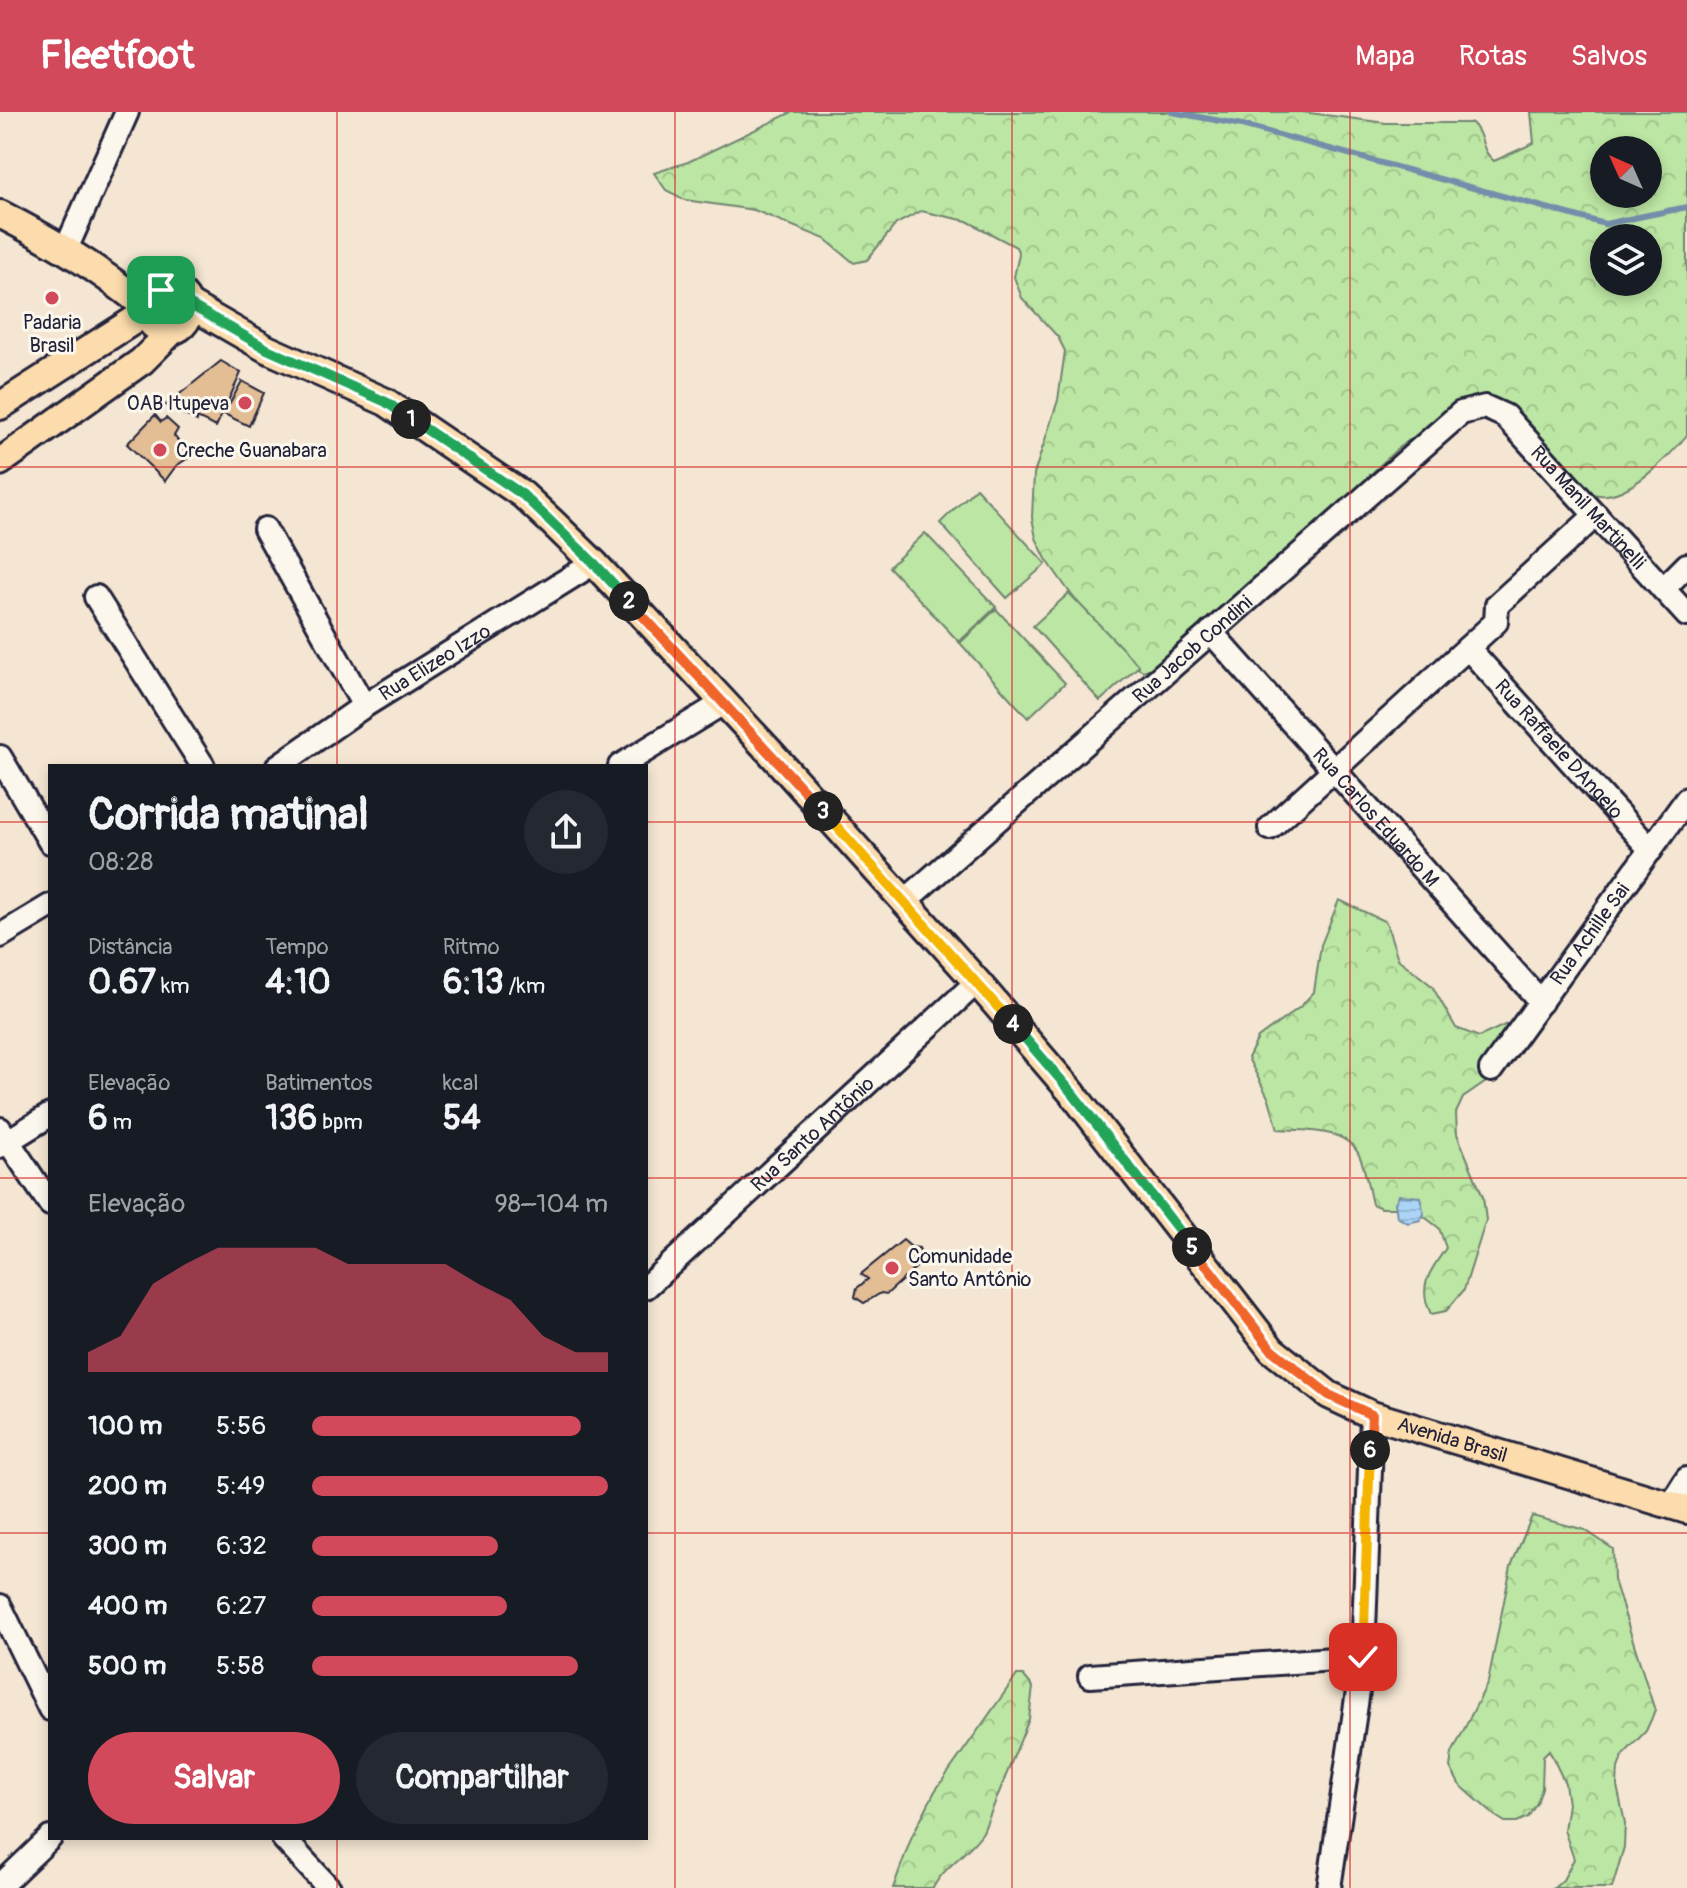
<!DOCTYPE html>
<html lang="pt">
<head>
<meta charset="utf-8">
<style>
	body { margin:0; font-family:Pangolin,sans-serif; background:#242831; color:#f1f3f6; height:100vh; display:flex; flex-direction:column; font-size:30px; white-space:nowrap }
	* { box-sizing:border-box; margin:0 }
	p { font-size:26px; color:#9ea1a6 }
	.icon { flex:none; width:44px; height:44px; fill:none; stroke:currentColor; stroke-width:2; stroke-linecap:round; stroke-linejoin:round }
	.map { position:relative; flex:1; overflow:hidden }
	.details { position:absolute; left:48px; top:652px; width:600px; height:1076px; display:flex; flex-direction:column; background:#171b24; border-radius:0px; box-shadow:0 4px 12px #0003 }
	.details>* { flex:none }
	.needle { width:52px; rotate:315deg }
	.tools { position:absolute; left:1590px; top:24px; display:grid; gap:16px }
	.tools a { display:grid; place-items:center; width:72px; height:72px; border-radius:50%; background:#171b24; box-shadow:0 4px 12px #0003; font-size:40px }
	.pin { position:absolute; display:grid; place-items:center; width:68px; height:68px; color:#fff; margin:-34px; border-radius:16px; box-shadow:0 4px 12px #0006 }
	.km { position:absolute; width:40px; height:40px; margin:-20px; border-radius:50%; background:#222; color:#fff; font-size:22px; line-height:40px; text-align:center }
	.round { display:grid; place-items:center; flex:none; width:84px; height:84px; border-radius:42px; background:#242831 }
	.summary { display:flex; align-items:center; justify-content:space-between; height:136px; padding:0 40px }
	h1 { font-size:44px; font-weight:700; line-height:60px }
	.stats { display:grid; grid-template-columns:repeat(3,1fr); gap:12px; height:136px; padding:8px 40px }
	.stats div { display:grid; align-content:center }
	.stats b { font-size:34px; font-weight:700 }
	.stats small { font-size:22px; font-weight:400 }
	.stats p { font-size:22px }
	.chart { height:224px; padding:16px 40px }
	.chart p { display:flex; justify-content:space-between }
	.chart svg { width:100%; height:144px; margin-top:8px; fill:#d1495b; opacity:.7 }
	.cta { display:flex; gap:16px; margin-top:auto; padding:16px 40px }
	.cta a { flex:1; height:92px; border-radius:48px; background:#d1495b; color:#fff; font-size:32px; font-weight:700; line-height:92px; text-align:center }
	.cta a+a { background:#242831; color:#f1f3f6 }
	ul { padding:0 40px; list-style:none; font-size:26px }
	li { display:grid; grid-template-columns:128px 96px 1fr; align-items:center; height:60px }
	li i { height:20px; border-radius:10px; background:#d1495b }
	header { display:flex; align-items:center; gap:48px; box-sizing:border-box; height:112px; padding:0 40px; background:#d1495b; color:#fff }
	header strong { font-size:38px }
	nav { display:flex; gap:44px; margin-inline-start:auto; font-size:28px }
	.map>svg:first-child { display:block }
	.forest { fill:url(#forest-crowns); stroke:#6f846f; stroke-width:2; fill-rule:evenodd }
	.park { fill:#bce6a3; stroke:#6f846f; stroke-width:2 }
	.water { fill:url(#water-rules); stroke:#748dab; stroke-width:2 }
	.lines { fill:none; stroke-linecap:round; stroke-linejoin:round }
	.stream { stroke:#748dab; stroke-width:6 }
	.building { fill:#e3bd94; stroke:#22223b; stroke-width:2 }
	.minor-casing { stroke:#22223b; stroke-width:28 }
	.major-casing { stroke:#22223b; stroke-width:32 }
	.minor { stroke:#fbf7ec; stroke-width:22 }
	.major { stroke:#fcdcac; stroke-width:26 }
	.split-1-casing { stroke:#fff; stroke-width:16 }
	.split-2-casing { stroke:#fff; stroke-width:16 }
	.split-3-casing { stroke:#fff; stroke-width:16 }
	.split-4-casing { stroke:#fff; stroke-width:16 }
	.split-5-casing { stroke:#fff; stroke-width:16 }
	.split-6-casing { stroke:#fff; stroke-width:16 }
	.split-7-casing { stroke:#fff; stroke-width:16 }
	.split-1 { stroke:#22a559; stroke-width:10 }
	.split-2 { stroke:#22a559; stroke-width:10 }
	.split-3 { stroke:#f0652b; stroke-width:10 }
	.split-4 { stroke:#f5b400; stroke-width:10 }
	.split-5 { stroke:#22a559; stroke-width:10 }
	.split-6 { stroke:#f0652b; stroke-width:10 }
	.split-7 { stroke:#f5b400; stroke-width:10 }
	.grid { fill:none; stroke:#d62828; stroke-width:2; stroke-opacity:0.55 }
	.poi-dot { fill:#d1495b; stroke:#fbf7ec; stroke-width:3 }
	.labels { text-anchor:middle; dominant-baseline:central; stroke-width:6; stroke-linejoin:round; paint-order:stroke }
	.poi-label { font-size:20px; fill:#22223b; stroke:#fbf7ec; text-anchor:start }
	.street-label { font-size:20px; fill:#22223b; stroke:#fbf7ec }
</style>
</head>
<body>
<header>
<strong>Fleetfoot</strong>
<nav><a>Mapa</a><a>Rotas</a><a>Salvos</a></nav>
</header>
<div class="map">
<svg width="1687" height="1776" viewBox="0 0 1687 1776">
	<defs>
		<pattern id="forest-crowns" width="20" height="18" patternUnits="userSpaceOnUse" patternTransform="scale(2)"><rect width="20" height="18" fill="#bce6a3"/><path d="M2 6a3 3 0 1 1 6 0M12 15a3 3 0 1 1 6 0" fill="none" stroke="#a1c58d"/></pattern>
		<pattern id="water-rules" width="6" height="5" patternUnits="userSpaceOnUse" patternTransform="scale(2)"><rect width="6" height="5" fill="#abd4f6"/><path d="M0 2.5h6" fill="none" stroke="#93b6d4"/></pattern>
	</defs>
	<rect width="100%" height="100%" fill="#f4e6d2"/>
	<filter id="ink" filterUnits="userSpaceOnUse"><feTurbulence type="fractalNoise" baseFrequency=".0125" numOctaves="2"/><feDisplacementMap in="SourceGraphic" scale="16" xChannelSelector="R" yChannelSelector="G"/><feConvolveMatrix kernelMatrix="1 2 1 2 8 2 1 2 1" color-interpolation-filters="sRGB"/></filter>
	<g filter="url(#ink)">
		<!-- forest -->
		<g class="forest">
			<path d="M792,0h510l84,11h86c13,12 7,26 22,38l40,-18 -3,-31h156v323c-16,20 -53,57 -80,60 -5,1 -13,-1 -19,-2l-88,-87 -37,-3 -65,45 -86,83 -126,106 -27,28 -16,6 -20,-11 -28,-32 -49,-69 -10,-21 -4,-20 2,-44 24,-74 7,-49 -7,-14 -36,-39 -8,-21 5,-23 -3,-7 -49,-26 -46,-10 -25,13 -29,36 -13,3 -29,-24 -71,-29 -69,-10 -19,-10 -12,-17 34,-11zM1604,38h44v44h-44zM1604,126h44v44h-44z"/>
			<path d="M1339,788l47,22 12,37 34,27 24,42 23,9 28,-13 8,7 -29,51 -23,16 -7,15 1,21 26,63 3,23 -22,70 -18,21 -15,3c-14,-28 -1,-43 15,-66l-7,-20 -26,-20h-32l-9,-4c-4,-15 -6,-35 -13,-49 -13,-28 -56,-24 -81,-26l-9,-30 -21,-41 10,-20 42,-31 14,-15 7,-47z"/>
			<polygon points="1532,1404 1585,1418 1613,1437 1614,1468 1655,1599 1646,1619 1623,1643 1618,1656 1617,1674 1625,1711 1624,1735 1612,1776 1554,1776 1563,1768 1574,1747 1564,1718 1568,1692 1565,1671 1549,1638 1543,1644 1542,1676 1537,1691 1528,1705 1517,1710 1505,1710 1494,1703 1459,1672 1450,1655 1452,1641 1488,1570 1511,1454"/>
			<path d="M1017,1563h6l10,12 -4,32 -46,113c-14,21 -39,34 -50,56h-40l19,-52 23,-45z"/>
		</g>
		<!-- park -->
		<g class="park">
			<polygon points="976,376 1046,452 1007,486 940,411"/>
			<polygon points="925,421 996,495 959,530 889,455"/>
			<polygon points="1069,481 1139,554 1100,589 1033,514"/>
			<polygon points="996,497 1065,571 1028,606 960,531"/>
		</g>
		<!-- water -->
		<polygon class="water" points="1399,1083 1420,1085 1424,1102 1420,1108 1408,1111 1397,1105 1395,1091"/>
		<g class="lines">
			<!-- stream -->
			<polyline class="stream" points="1172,0 1242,13 1605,112 1687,95"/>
		</g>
		<!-- building -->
		<g class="building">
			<polygon points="221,249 241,261 216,315 197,306 197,309 166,293"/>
			<polygon points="242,269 264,281 249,314 224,302"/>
			<polygon points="155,303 161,310 166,306 178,317 174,324 191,344 176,354 165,369 127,332"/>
			<polygon points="903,1128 911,1135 919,1136 923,1149 887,1182 881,1181 864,1191 855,1185 857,1176 868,1167 861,1162"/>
		</g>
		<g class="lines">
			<defs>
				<g id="minor">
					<polyline points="66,137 127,0"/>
					<polyline points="265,417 364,594"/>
					<polyline points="1663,477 1687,453"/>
					<polyline points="96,485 203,654"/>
					<path id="s1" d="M1211,520l330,370"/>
					<path id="s2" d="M1468,536l183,202"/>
					<polyline points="0,645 50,730"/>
					<path id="s3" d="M278,654l86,-60 230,-143"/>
					<polyline points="620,654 723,591"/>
					<polyline points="1270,716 1496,510 1497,493 1596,403"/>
					<path id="s4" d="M905,789l556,-488 24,-6 20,9 182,199"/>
					<polyline points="0,824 50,794"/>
					<path id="s5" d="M1491,958l196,-271"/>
					<polyline points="0,1017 50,1092"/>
					<polyline points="0,1034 50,1003"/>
					<path id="s6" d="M646,1175l331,-305"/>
					<polyline points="1670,1394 1687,1367"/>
					<polyline points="0,1494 50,1597"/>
					<polyline points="1090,1564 1363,1545"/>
					<polyline points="283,1726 329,1776"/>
					<polyline points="0,1774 50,1726"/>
					<polyline points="1329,1776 1363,1545 1372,1303"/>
				</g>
				<g id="major">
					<path d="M0,102c54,28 100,55 147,94"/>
					<circle cx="168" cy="198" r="21"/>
					<path id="s7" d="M187,191l80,46 119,53 137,93 31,29 40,39 177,190 206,229 96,112 199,256 57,45 43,20 315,95"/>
					<polyline points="0,294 147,200"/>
					<polyline points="0,350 142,249 173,218"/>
				</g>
			</defs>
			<!-- minor casing -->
			<use href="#minor" class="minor-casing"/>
			<!-- major casing -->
			<use href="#major" class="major-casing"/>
			<!-- minor -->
			<use href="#minor" class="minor"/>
			<!-- major -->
			<use href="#major" class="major"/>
		</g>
	</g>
	<g class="lines" filter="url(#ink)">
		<defs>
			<polyline id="split-1" points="161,178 175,178 187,191 267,237 386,290 411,307"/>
			<polyline id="split-2" points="411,307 523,383 594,451 629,489"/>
			<polyline id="split-3" points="629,489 823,699"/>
			<polyline id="split-4" points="823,699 1013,912"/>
			<polyline id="split-5" points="1013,912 1073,982 1192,1135"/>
			<polyline id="split-6" points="1192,1135 1272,1238 1329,1283 1372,1303 1370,1338"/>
			<polyline id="split-7" points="1363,1545 1370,1338"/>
		</defs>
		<!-- split-1 casing -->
		<use href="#split-1" class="split-1-casing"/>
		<!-- split-2 casing -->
		<use href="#split-2" class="split-2-casing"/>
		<!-- split-3 casing -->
		<use href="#split-3" class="split-3-casing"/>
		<!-- split-4 casing -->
		<use href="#split-4" class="split-4-casing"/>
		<!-- split-5 casing -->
		<use href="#split-5" class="split-5-casing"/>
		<!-- split-6 casing -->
		<use href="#split-6" class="split-6-casing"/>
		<!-- split-7 casing -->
		<use href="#split-7" class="split-7-casing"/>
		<!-- split-1 -->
		<use href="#split-1" class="split-1"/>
		<!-- split-2 -->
		<use href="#split-2" class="split-2"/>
		<!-- split-3 -->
		<use href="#split-3" class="split-3"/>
		<!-- split-4 -->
		<use href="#split-4" class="split-4"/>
		<!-- split-5 -->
		<use href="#split-5" class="split-5"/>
		<!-- split-6 -->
		<use href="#split-6" class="split-6"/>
		<!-- split-7 -->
		<use href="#split-7" class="split-7"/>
	</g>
	<!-- grid -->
	<path class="grid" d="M337,0v654M675,0v1776M1012,0v1776M1350,0v1776M0,355h1687M0,710h50M646,710h1041M0,1066h50M646,1066h1041M0,1421h50M646,1421h1041M337,1726v50"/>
	<!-- markers -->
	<g class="poi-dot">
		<circle cx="52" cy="186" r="8"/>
		<circle cx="245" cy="291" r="8"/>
		<circle cx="160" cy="338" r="8"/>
		<circle cx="892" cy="1156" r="8"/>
	</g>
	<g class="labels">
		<!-- poi labels -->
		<g class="poi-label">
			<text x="52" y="210" text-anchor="middle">Padaria<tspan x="52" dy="23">Brasil</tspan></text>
			<text x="229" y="291" text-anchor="end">OAB Itupeva</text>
			<text x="176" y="338">Creche Guanabara</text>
			<text x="908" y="1144">Comunidade<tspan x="908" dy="23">Santo Antônio</tspan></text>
		</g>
		<!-- street labels -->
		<g class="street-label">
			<text stroke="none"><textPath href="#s4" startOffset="910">Rua Manil Martinelli</textPath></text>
			<text stroke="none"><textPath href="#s4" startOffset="382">Rua Jacob Condini</textPath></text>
			<text stroke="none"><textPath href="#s3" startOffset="188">Rua Elizeo Izzo</textPath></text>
			<text stroke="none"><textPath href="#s2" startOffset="136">Rua Raffaele DAngelo</textPath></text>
			<text stroke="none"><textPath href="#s1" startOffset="248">Rua Carlos Eduardo M</textPath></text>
			<text stroke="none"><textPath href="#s5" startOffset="168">Rua Achille Sai</textPath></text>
			<text stroke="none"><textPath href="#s6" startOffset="226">Rua Santo Antônio</textPath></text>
			<text stroke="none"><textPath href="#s7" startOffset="1730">Avenida Brasil</textPath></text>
		</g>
	</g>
</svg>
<div class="tools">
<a><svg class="needle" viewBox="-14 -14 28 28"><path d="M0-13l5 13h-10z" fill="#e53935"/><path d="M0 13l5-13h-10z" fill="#9ea1a6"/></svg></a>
<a><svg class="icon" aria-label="layers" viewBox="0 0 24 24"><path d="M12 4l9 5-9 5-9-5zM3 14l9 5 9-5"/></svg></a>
</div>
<div class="pin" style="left:161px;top:178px;background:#1e9e55"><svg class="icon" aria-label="arrive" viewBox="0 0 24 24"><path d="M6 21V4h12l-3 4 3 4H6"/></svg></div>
<div class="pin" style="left:1363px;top:1545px;background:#d93025"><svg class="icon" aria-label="check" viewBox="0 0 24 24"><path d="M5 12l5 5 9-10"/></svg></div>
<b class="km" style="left:411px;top:307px">1</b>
<b class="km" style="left:629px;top:489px">2</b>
<b class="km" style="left:823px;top:699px">3</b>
<b class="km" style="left:1013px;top:912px">4</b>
<b class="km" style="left:1192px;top:1135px">5</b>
<b class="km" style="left:1370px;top:1338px">6</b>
<section class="details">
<div class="summary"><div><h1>Corrida matinal</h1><p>08:28</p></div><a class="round"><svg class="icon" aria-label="share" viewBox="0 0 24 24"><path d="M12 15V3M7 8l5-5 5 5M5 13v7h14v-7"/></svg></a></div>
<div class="stats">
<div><p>Distância</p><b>0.67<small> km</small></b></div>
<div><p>Tempo</p><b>4:10</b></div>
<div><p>Ritmo</p><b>6:13<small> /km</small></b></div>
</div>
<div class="stats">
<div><p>Elevação</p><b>6<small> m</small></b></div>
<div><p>Batimentos</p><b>136<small> bpm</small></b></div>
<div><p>kcal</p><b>54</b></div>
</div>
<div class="chart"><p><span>Elevação</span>98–104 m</p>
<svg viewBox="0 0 160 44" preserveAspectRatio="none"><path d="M0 44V38L10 33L20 17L30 11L40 6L50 6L60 6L70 6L80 11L90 11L100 11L110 11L120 17L130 22L140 33L150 38L160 38V44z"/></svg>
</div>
<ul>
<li><b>100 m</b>5:56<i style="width:91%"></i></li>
<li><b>200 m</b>5:49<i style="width:100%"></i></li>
<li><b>300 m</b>6:32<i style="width:63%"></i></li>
<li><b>400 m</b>6:27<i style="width:66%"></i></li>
<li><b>500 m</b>5:58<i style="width:90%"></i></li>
</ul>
<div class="cta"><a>Salvar</a><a>Compartilhar</a></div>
</section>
</div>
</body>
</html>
